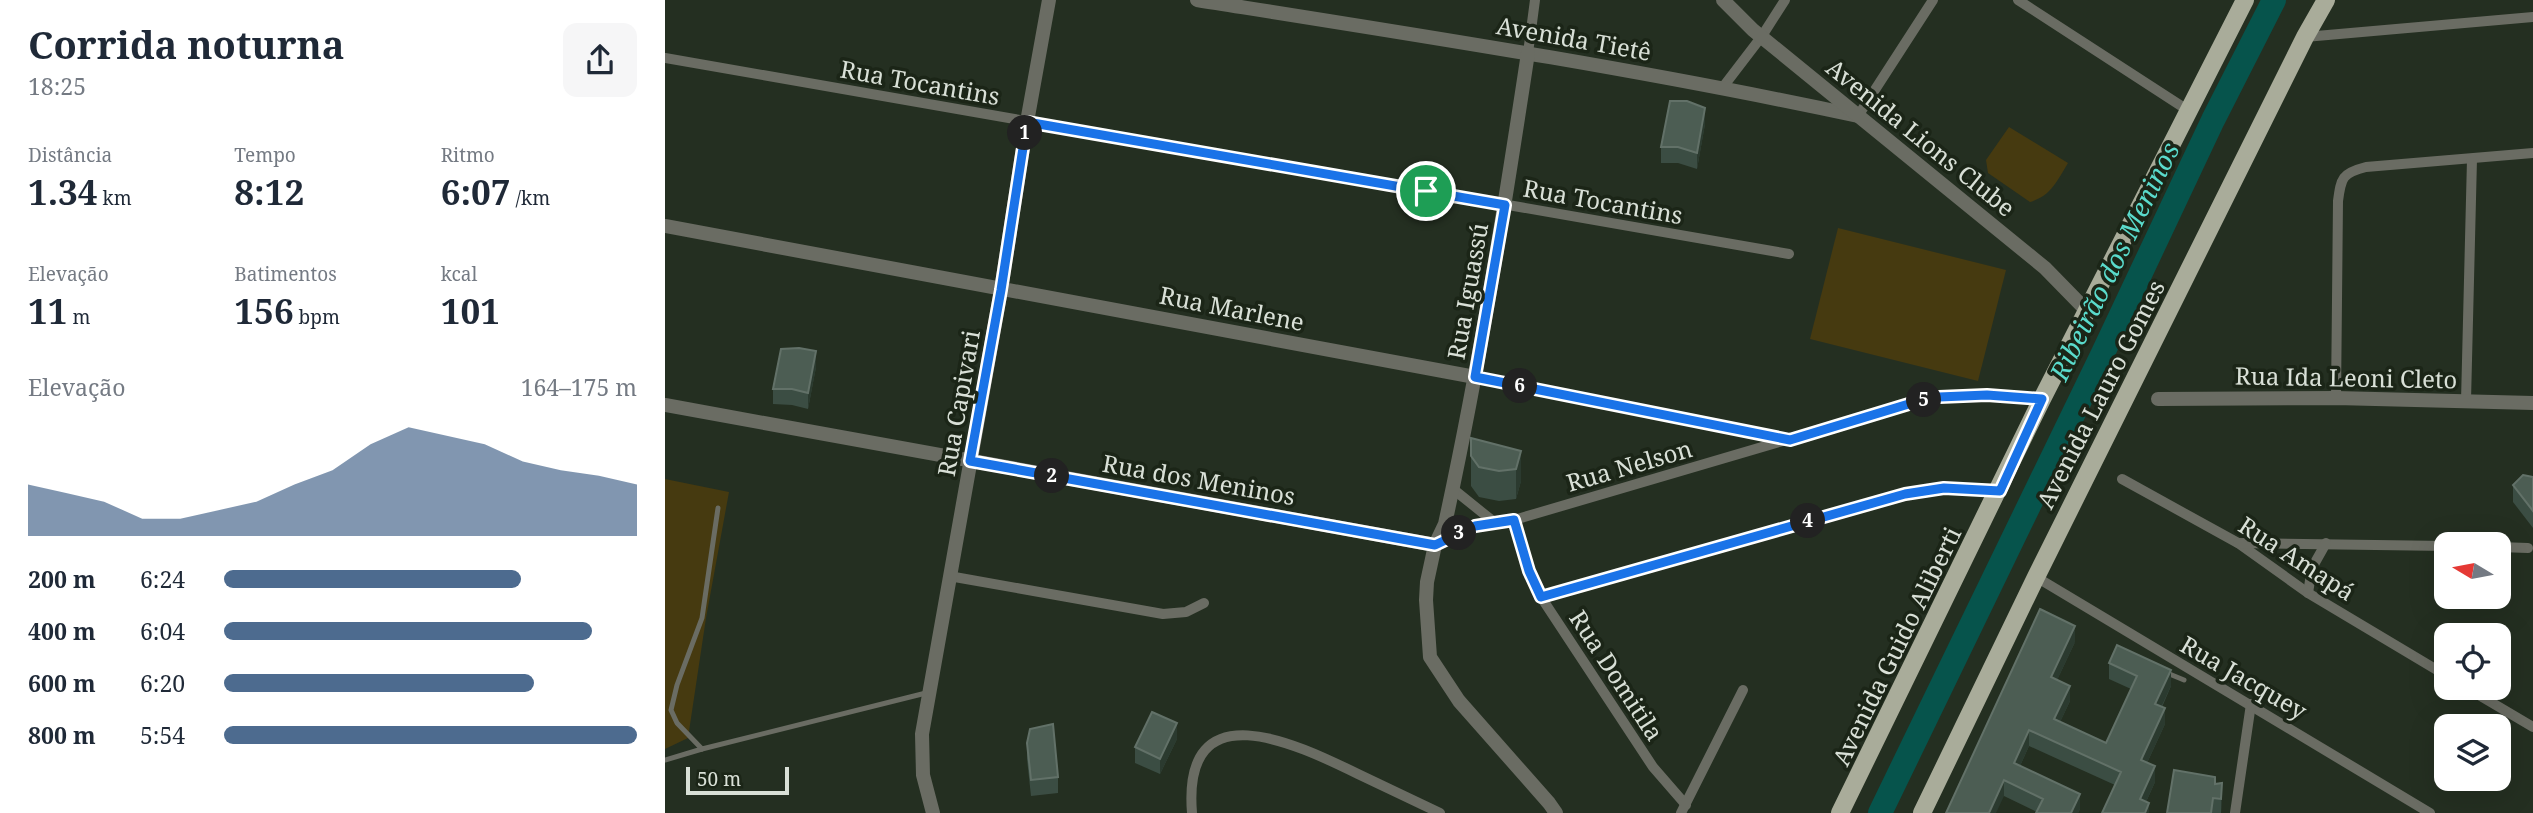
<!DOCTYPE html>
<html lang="pt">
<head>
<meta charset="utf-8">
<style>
	body { margin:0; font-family:"Noto Serif",serif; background:#f6f6f7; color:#1f2937; height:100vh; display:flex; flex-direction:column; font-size:26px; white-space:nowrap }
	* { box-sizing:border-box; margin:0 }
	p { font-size:23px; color:#747a83 }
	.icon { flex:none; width:38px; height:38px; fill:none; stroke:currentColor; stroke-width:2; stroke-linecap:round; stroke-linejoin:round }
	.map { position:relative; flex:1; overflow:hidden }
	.details { display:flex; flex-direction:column; background:#fff; width:665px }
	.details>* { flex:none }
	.needle { width:46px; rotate:280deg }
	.tools { position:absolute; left:1769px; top:532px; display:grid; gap:14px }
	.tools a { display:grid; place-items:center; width:77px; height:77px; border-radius:14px; background:#fff; box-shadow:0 7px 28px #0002; font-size:35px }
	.scale { position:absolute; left:21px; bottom:18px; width:103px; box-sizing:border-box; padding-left:7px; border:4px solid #d9e0d7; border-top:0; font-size:19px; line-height:24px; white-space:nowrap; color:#d9e0d7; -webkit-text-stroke:5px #1b2517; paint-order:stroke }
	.pin { position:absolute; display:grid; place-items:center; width:60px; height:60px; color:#fff; margin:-30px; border:4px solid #fff; border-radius:50%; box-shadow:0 2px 7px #0007 }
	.km { position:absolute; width:35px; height:35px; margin:-18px; border-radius:50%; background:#222; color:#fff; font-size:19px; line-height:35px; text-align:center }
	.round { display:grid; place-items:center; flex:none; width:74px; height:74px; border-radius:14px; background:#f6f6f7 }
	.headline { display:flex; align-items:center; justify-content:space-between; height:119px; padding:0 28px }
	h1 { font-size:38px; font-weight:700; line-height:52px }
	.stats { display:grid; grid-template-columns:repeat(3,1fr); gap:10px; height:119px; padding:7px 28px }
	.stats div { display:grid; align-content:center }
	.stats b { font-size:35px; font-weight:700 }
	.stats small { font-size:19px; font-weight:400 }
	.stats p { font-size:19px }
	.chart { height:196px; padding:14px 28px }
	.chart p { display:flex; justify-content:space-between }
	.chart svg { width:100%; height:126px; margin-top:7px; fill:#4d6b8f; opacity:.7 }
	ul { padding:0 28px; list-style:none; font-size:23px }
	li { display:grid; grid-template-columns:112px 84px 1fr; align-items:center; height:52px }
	li i { height:18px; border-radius:9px; background:#4d6b8f }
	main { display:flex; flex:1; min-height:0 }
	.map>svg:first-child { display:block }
	.green { fill:#463a10 }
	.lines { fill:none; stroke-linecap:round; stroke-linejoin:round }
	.river { stroke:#06544c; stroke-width:24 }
	.service { stroke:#6a6c63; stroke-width:5 }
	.minor { stroke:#6a6c63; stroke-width:10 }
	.tertiary { stroke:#6a6c63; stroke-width:14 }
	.primary { stroke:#a9ac9a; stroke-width:18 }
	.wall { fill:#3b4d43 }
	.shaded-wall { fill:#2b3a2f }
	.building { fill:#4c5d53; stroke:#627168; stroke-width:2 }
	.route-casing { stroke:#fff; stroke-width:14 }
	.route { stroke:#1a73e8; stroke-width:9 }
	.labels { text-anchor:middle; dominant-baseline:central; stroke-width:7; stroke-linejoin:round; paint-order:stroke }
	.street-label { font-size:24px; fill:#d9e0d7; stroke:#1b2517 }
	.water-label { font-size:26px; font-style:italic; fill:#5adbcc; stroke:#1b2517 }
</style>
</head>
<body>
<main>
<section class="details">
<div class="headline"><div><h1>Corrida noturna</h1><p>18:25</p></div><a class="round"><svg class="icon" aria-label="share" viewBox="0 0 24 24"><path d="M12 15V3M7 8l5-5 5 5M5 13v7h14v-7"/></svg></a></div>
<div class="stats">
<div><p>Distância</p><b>1.34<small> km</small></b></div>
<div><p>Tempo</p><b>8:12</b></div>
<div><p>Ritmo</p><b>6:07<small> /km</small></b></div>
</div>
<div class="stats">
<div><p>Elevação</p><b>11<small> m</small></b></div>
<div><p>Batimentos</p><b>156<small> bpm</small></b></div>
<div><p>kcal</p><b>101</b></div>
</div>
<div class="chart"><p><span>Elevação</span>164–175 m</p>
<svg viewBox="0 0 160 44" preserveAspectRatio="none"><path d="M0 44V26L10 29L20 32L30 38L40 38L50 35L60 32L70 26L80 21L90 12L100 6L110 9L120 12L130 18L140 21L150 23L160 26V44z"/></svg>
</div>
<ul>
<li><b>200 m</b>6:24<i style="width:72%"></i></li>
<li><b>400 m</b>6:04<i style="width:89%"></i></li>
<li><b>600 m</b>6:20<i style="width:75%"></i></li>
<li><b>800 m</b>5:54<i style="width:100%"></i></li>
</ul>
</section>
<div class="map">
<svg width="1868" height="813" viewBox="0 0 1868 813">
	<rect width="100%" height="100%" fill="#242f21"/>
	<!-- green -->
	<g class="green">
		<path d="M1344,127l59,36c-11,18 -17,33 -38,39l-42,-29 -2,-13z"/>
		<polygon points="1173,228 1341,270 1313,381 1145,339"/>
		<polygon points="0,479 64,492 41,618 23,738 0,749"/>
	</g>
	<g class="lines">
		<!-- river -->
		<polyline class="river" points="1215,813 1438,353 1548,120 1609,0"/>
		<!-- service -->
		<g class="service">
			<polyline points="1502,673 1519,680"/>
			<polyline points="37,749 12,723 6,710 12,685 37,618 53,508"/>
			<polyline points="0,760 37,749 261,693"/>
		</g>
		<!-- minor -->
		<g class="minor">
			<polyline points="1353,0 1524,111"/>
			<polyline points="1640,37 1868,17"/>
			<polyline points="863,53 870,0"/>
			<polyline points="0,58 1124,254"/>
			<polyline points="1058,87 1097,36 1120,0"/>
			<polyline points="1193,116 1268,0"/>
			<polyline points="810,377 1122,440"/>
			<path d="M1671,398l2,-197c3,-23 4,-28 28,-34l167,-14"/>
			<polyline points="1801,401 1807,159"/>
			<polyline points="1457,479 1573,543 1643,593 1782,676"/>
			<polyline points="788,489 829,522"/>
			<polyline points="849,520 864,571 876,597 988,767 1021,805"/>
			<polyline points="1573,543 1782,546"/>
			<polyline points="770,545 799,530 849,520 1247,403 1294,395 1377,399"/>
			<polyline points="1834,547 1863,548"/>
			<polyline points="284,576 498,614 521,612 539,603"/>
			<polyline points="1371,577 1765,813"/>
			<polyline points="1643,593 1647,568 1661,543"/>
			<polyline points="876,597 1240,494 1279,488 1334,491"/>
			<polyline points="1802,688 1868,727"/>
			<path d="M527,813c-10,-124 103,-70 166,-39 27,13 55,26 82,39"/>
			<polyline points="1016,813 1078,690"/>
			<polyline points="1570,813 1586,704"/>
		</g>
		<!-- tertiary -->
		<g class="tertiary">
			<path d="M532,0c221,35 442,69 661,116"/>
			<polyline points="1058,0 1088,30 1380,268 1423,312"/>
			<path d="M863,53c-24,158 -49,315 -83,471l-10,21 -8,37 -1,18 4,57 29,44 90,102 7,10"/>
			<polyline points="0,226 810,377"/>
			<polyline points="1493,399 1671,398 1868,403"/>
			<polyline points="0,405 770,545"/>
			<polyline points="268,813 258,775 257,734 336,290 362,122 384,0"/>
		</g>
		<!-- primary -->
		<g class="primary">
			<polyline points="1175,813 1377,399 1580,0"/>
			<polyline points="1257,813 1371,577 1640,37 1661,0"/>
		</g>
	</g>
	<!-- wall -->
	<g class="wall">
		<polygon points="1040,124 1032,169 1013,163 996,163 996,147"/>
		<polygon points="151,367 143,409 127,405 108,404 108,389"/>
		<polygon points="806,438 856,451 856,481 851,499 834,501 814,497 806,486"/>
		<polygon points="1868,477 1868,528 1848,502 1848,485"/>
		<polygon points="1410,642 1392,680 1405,701 1395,722 1441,743 1466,689 1444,679 1444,663 1506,686 1497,707 1500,724 1482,763 1490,782 1481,802 1484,813 1450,785 1364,746 1355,766 1415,809 1413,813 1371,813 1372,812 1339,796 1281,813"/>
		<polygon points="512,739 495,774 470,763 470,747"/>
		<polygon points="362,743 393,777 393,793 366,796 362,759"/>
		<polygon points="1557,783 1556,813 1502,813 1550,784"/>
	</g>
	<!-- shaded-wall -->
	<g class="shaded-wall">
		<polygon points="1040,108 1040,124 1032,169 1032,153"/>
		<polygon points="151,351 151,367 143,409 143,393"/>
		<polygon points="856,451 856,481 851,499 851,469"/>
		<polygon points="1410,626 1410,642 1386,693 1386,677"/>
		<polygon points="1506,670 1506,686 1490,720 1490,704"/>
		<polygon points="1405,686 1405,701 1389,735 1389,719"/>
		<polygon points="1500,708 1500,724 1476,776 1476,760"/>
		<polygon points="512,723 512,739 495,774 495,759"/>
		<polygon points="1364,730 1364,746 1349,779 1349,763"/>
		<polygon points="1490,766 1490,782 1476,813 1475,799"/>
		<polygon points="1339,780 1339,796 1331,813 1324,813"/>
		<polygon points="1557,783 1557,804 1556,813 1556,799"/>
		<polygon points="1415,794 1415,809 1413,813 1406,813"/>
		<polygon points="1484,803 1484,813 1480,813"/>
	</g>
	<!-- building -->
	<g class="building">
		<polygon points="1005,101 1022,101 1040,108 1032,153 1013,147 996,147"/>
		<polygon points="134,348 151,351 143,393 127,389 108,389 116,349"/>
		<polygon points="806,438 856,451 851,469 834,471 814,467 806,456"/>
		<polygon points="1858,475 1868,477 1868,511 1848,485"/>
		<polygon points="1375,609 1410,626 1386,677 1405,686 1389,719 1441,743 1472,676 1444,663 1452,645 1506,670 1490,704 1500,708 1476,760 1490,766 1475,799 1484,803 1480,813 1437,813 1456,772 1364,730 1349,763 1415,794 1406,813 1371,813 1378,799 1339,780 1324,813 1281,813"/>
		<polygon points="487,712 512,723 495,759 470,747"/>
		<polygon points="388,724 393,777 366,780 362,743 365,729"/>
		<polygon points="1509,770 1550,777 1550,784 1557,783 1556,799 1548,798 1546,813 1502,813"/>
	</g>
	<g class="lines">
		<defs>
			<polygon id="route" points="362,122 840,205 810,377 1125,440 1247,403 1274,397 1322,395 1377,399 1335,491 1279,488 1240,494 876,597 864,571 849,520 810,526 770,545 305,461 336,290"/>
		</defs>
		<!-- route casing -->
		<use href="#route" class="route-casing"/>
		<!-- route -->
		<use href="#route" class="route"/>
	</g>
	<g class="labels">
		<!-- street labels -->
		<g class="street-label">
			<text transform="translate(909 38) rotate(10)">Avenida Tietê</text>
			<text transform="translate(255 82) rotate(10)">Rua Tocantins</text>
			<text transform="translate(1256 137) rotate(39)">Avenida Lions Clube</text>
			<text transform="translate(938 201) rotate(10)">Rua Tocantins</text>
			<text transform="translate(802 291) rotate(-80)">Rua Iguassú</text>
			<text transform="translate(567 308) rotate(11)">Rua Marlene</text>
			<text transform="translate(1681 377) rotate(1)">Rua Ida Leoni Cleto</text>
			<text transform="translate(1435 394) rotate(-63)">Avenida Lauro Gomes</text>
			<text transform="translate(293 403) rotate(-80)">Rua Capivari</text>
			<text transform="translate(964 465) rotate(-16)">Rua Nelson</text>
			<text transform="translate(534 479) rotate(10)">Rua dos Meninos</text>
			<text transform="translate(1632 558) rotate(33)">Rua Amapá</text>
			<text transform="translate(1231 646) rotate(-64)">Avenida Guido Aliberti</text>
			<text transform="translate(952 675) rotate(57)">Rua Domitila</text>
			<text transform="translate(1579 677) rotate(30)">Rua Jacquey</text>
		</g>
		<!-- water labels -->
		<g class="water-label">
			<text transform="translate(1449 261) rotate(-64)">Ribeirão dos Meninos</text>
		</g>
	</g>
</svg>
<div class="tools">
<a><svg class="needle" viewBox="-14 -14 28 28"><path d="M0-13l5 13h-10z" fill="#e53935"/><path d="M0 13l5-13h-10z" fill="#747a83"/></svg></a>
<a><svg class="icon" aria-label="locate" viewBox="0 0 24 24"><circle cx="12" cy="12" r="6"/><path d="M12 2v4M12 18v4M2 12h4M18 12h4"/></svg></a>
<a><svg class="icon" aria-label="layers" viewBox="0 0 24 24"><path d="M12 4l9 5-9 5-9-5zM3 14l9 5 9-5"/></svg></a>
</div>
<div class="scale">50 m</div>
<div class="pin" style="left:761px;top:191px;background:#1e9e55"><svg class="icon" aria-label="arrive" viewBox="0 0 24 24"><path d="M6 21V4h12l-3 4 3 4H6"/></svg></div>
<b class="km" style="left:360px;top:133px">1</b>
<b class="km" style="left:387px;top:476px">2</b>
<b class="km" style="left:794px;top:533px">3</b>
<b class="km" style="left:1143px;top:521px">4</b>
<b class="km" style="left:1259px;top:400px">5</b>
<b class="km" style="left:855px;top:386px">6</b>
</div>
</main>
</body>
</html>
